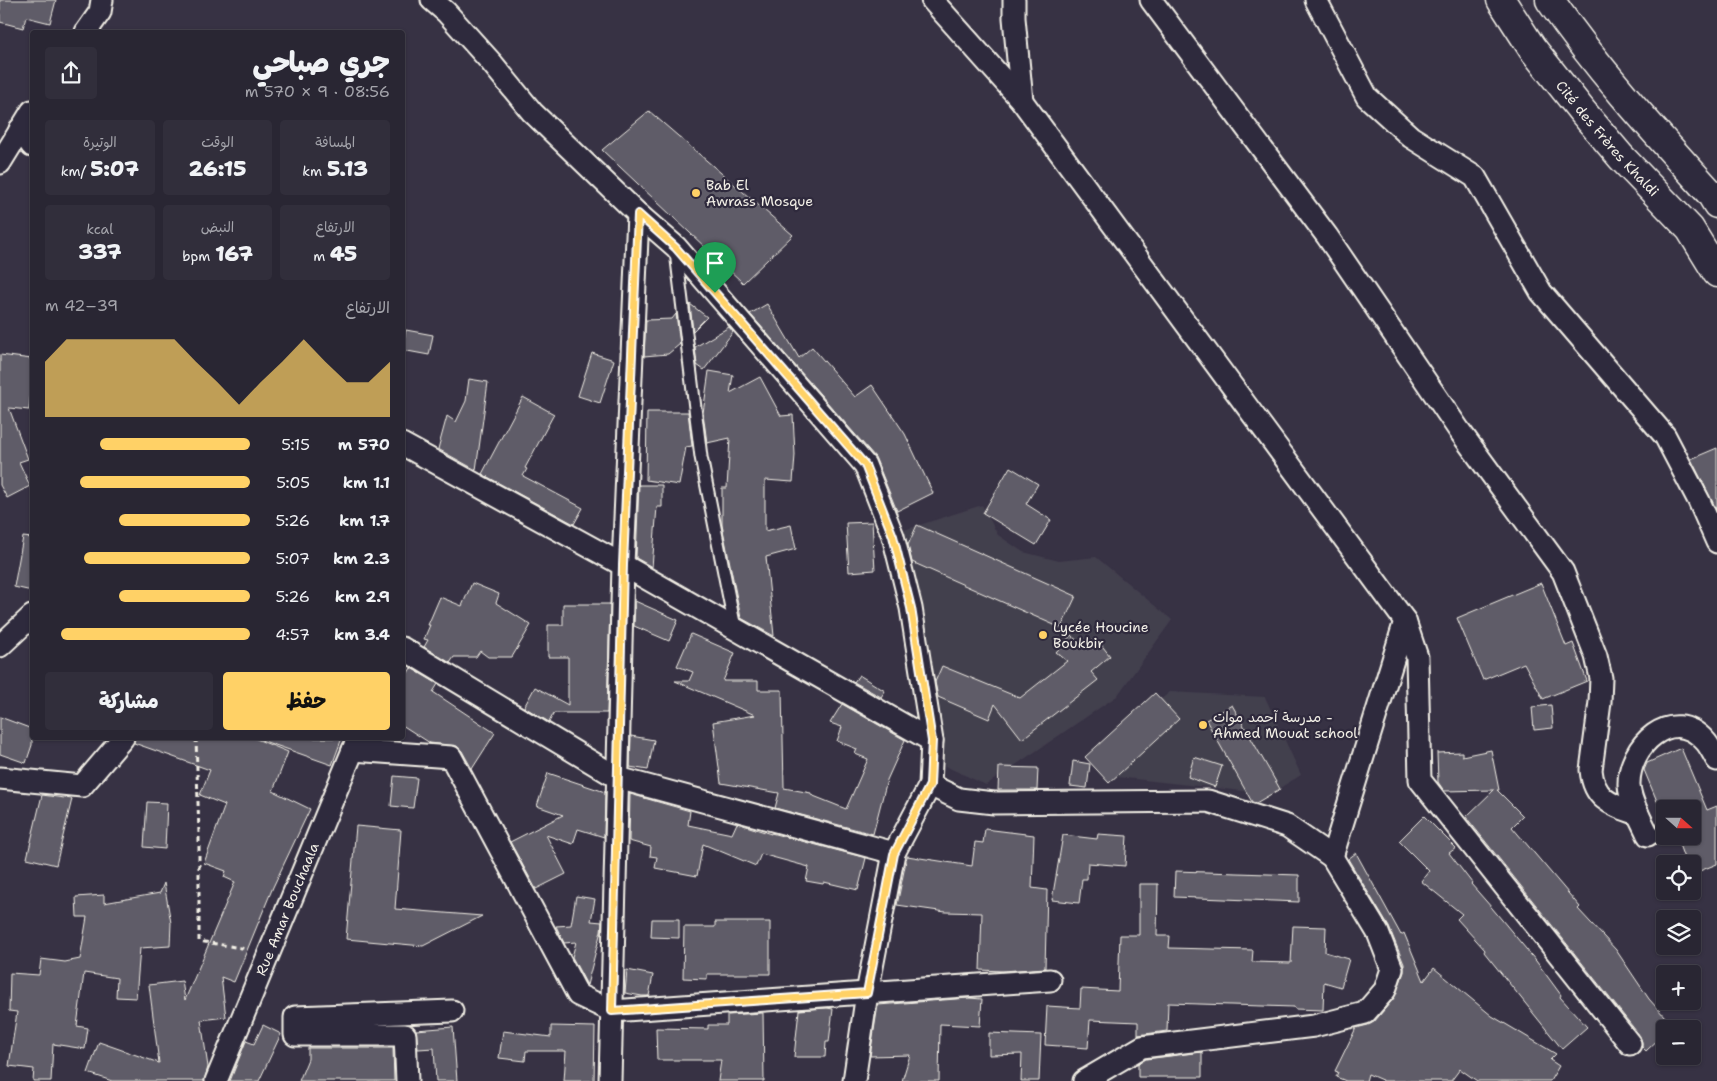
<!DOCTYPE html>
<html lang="ar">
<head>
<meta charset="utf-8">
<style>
	body { margin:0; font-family:"Shantell Sans","Playpen Sans Arabic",sans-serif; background:#312e3b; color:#f1f3f6; direction:rtl; height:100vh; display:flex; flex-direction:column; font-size:19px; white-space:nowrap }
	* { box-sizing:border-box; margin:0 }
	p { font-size:16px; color:#a5a5ac }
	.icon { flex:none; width:28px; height:28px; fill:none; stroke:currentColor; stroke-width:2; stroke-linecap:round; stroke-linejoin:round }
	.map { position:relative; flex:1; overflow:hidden; direction:ltr }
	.panel { position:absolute; left:30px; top:30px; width:375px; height:710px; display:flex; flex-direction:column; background:#292633; border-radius:5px; box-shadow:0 1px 4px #0004,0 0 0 1px #45434e; direction:rtl }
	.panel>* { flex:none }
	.needle { width:32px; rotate:111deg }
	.tools { position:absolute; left:1656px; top:800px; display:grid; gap:10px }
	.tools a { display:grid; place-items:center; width:45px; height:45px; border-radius:5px; background:#292633; box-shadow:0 1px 4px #0004,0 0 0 1px #45434e; font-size:25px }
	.pin { position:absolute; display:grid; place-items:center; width:42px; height:42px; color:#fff; margin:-51px -21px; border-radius:50% 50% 50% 0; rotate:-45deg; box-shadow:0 0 5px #0007 }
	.pin .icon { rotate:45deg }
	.round { display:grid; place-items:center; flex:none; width:52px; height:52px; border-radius:5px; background:#312e3b }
	.headline { display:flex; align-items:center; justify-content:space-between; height:85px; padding:0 15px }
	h1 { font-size:28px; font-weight:800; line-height:38px }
	.metrics { display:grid; grid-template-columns:repeat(3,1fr); gap:8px; height:85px; padding:5px 15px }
	.metrics div { display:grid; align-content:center; border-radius:5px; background:#312e3b; text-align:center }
	.metrics b { font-size:21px; font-weight:800 }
	.metrics small { font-size:14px; font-weight:400 }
	.metrics p { font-size:14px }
	.chart { height:140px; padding:10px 15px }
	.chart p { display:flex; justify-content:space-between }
	.chart svg { width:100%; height:90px; margin-top:5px; fill:#ffd166; opacity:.7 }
	.action { display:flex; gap:10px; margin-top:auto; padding:10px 15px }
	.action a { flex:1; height:58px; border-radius:5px; background:#ffd166; color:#111; font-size:20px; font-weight:800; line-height:58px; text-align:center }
	.action a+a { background:#312e3b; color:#f1f3f6 }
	ul { padding:0 15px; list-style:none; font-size:16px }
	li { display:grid; grid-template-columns:80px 60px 1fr; align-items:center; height:38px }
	li i { height:12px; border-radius:6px; background:#ffd166 }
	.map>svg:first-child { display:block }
	.built { fill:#433f4e }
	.building { fill:#5f5c67; stroke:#f4f1e8 }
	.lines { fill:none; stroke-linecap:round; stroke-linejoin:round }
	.service-casing { stroke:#f4f1e8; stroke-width:15 }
	.minor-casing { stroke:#f4f1e8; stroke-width:25 }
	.secondary-casing { stroke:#f4f1e8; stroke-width:31 }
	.path { stroke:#f4f1e8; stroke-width:3; stroke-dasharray:5 4; stroke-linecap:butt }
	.service { stroke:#2f2a3d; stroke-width:11 }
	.minor { stroke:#2f2a3d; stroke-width:21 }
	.secondary { stroke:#2f2a3d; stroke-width:28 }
	.route-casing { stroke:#fff; stroke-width:10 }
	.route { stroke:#ffd166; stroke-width:6 }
	.poi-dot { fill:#ffd166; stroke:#2f2a3d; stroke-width:2 }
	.labels { text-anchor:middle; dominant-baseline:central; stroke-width:4.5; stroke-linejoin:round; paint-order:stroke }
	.street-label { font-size:14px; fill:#f4f1e8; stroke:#2f2a3d }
	.poi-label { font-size:14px; fill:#f4f1e8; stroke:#2f2a3d; text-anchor:start }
</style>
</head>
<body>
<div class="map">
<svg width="1717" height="1081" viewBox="0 0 1717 1081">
	<rect width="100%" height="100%" fill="#373244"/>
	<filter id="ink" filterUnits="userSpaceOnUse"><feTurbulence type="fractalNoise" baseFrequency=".02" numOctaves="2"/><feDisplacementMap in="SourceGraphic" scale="10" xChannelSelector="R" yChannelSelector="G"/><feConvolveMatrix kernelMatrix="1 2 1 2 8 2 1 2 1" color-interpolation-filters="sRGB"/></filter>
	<g filter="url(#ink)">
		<!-- built -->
		<g class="built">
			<polygon points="982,505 998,535 1023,552 1059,561 1096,557 1172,620 1117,696 986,785 945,766 928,650 904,530"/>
			<polygon points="1170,692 1265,697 1301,775 1270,794 1117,777 1095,752"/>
		</g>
		<!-- building -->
		<g class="building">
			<polygon points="0,0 56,0 50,23 26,17 23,28 0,22"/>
			<polygon points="649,111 793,235 743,283 602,150"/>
			<polygon points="690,304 707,317 693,331"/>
			<polygon points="767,304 799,358 812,347 855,397 872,385 905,434 933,493 897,511 875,457 750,314"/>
			<polygon points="676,314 680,344 668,354 644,356 646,320 672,319"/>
			<polygon points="729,327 733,332 704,370 697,365 695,347"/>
			<polygon points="406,330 433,335 429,355 402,350"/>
			<polygon points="592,353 614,360 600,403 578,396"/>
			<polygon points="0,355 32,359 32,381 29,410 9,408 28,459 19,462 30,486 7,498 0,485"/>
			<polygon points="709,371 733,375 730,393 760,377 781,416 793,415 795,455 793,482 765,480 765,531 791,525 796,549 766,557 774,636 741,618 722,525 722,488 727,488 730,438 707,443 703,413"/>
			<polygon points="469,379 488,382 476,470 438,449 447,416 456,422 466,401"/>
			<polygon points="523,397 554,414 525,468 527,469 523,476 583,508 574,524 482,474"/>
			<polygon points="647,412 688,412 692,446 686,447 679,485 646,480"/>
			<polygon points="1717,448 1717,511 1691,459"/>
			<polygon points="1010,467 1038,484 1026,504 1051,520 1036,545 983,513"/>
			<polygon points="639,485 662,485 662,507 657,507 652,567 636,558"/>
			<polygon points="872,522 875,570 849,572 846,523"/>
			<polygon points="917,525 1076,596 1061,628 912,562 908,545"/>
			<polygon points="23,537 32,538 32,591 14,587"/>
			<polygon points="472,583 499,594 496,603 531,625 512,657 488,657 480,651 476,657 454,657 450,663 424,647 428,640 424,639 430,625 428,625 440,597 462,606"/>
			<polygon points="1541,583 1566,646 1573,643 1587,681 1543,699 1524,663 1483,680 1457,618"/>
			<polygon points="635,601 678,620 669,641 634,626"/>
			<polygon points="563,604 610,604 607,713 554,713 549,722 524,707 535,687 568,705 568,657 548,657 548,625 563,625"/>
			<polygon points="691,634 735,653 723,681 758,681 758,690 782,690 784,788 811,793 811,795 846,809 868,759 855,754 857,749 837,741 842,727 830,723 842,704 905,740 887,780 873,834 775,808 779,793 721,783 713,722 755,715 675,681 689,681 693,672 677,666"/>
			<polygon points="1071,635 1084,647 1096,638 1110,656 1091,672 1098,680 1022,739 995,704 989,719 938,697 935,682 942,666 1020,698 1067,661 1056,652"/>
			<polygon points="411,668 438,684 433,692 495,733 472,769 462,751 457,746 430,743 402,725 402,682"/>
			<polygon points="859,675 885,691 881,697 854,682"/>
			<polygon points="1155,693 1179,719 1109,783 1085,757"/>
			<polygon points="1232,705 1280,789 1256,803 1252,802 1206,720"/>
			<polygon points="1551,705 1553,728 1534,730 1532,707"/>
			<polygon points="0,717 32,729 32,745 26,763 0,754"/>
			<polygon points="631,736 654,740 648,770 630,767"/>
			<polygon points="135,738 254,738 288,752 273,791 310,809 273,887 234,982 221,977 226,1017 201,1020 208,1067 204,1081 112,1081 88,1073 99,1042 159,1063 149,985 182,981 185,1000 235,882 224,877 226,871 204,863 225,805 200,795 210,770 134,743"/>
			<polygon points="262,738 342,738 332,765 261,740"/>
			<polygon points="1681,748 1707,810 1717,806 1717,864 1692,874 1692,864 1686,864 1676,836 1692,836 1692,809 1665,809 1665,812 1662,813 1644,770 1647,763"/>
			<polygon points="1491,750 1499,790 1497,790 1523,816 1512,827 1580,907 1578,909 1616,950 1649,999 1673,1026 1670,1029 1665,1029 1665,1033 1646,1051 1642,1047 1642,1042 1640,1036 1466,817 1494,790 1444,791 1438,782 1437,753 1462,752 1462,756"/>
			<polygon points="1194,757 1222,766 1215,787 1188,777"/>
			<polygon points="1073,761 1090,764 1087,788 1070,786"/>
			<polygon points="999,767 1038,768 1037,790 998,790"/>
			<polygon points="548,773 605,792 604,837 578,829 573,844 546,835 566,874 536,889 510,842 563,815 537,806"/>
			<polygon points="394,776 417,778 413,808 391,806"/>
			<polygon points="630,794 690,811 688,825 732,834 737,823 771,834 771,833 866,858 858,890 824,882 823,884 806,881 809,867 761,854 756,866 703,844 697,876 655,868 657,857 650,856 651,847 629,841"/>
			<polygon points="42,795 72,799 56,865 27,858"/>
			<polygon points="147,802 167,803 165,849 144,847"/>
			<polygon points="1424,816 1456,848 1449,853 1472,883 1471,884 1492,908 1536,961 1561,995 1560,997 1587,1027 1562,1049 1484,952 1485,950 1457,919 1462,914 1421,881 1429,871 1399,841"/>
			<polygon points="356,826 401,830 395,909 482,916 423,946 346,939"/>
			<polygon points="985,829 1034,835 1032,888 1047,890 1045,968 1003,971 980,970 982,913 946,912 897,905 907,856 972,866 975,842 983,843"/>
			<polygon points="1098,834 1127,836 1125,866 1088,863 1087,879 1082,879 1079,903 1052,900 1063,835 1097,839"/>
			<polygon points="1356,853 1401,935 1404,933 1424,981 1434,968 1492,1016 1556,1054 1550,1060 1559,1066 1550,1081 1477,1081 1460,1069 1451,1081 1384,1081 1368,1074 1366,1081 1346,1081 1336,1077 1338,1072 1335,1071 1356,1028 1368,1025 1374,1022 1394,998 1404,972 1404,964 1389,927 1348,859"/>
			<polygon points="1175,871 1299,875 1299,902 1174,897"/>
			<polygon points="164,883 171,923 170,946 140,948 136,998 116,997 117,978 84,973 77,1026 88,1028 85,1049 53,1044 51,1081 33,1081 34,1069 9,1066 17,1012 9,1011 10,973 39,975 41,959 65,962 80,959 87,917 77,917 76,897 104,895 104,903 160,893"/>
			<polygon points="1139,884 1158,884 1157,936 1170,936 1169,948 1253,950 1252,962 1291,963 1293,926 1326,927 1325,952 1349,959 1341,987 1324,982 1323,1010 1295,1009 1294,1007 1168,1003 1167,1031 1138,1035 1138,1022 1090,1020 1088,1048 1045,1045 1047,1006 1080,1008 1081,989 1118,991 1120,935 1139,935"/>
			<polygon points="576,896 595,899 591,921 602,922 601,931 587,985 572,957 576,942 564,943 556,926 571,925"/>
			<polygon points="652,919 679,919 679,938 651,937"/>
			<polygon points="715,922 770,922 770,974 707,974 707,979 683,978 684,927 715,927"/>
			<polygon points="627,970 653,975 649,996 642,996 625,993"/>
			<polygon points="969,998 982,999 980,1026 940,1024 939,1081 902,1081 910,1055 870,1056 878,1005"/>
			<polygon points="827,1008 833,1009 829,1042 826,1042 825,1057 794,1057 799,1010"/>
			<polygon points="763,1013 764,1081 718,1081 721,1060 657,1060 656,1028 708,1029 708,1025 727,1025 727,1015"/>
			<polygon points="263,1025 281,1034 259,1081 230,1081 246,1041 254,1044"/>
			<polygon points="551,1026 595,1027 594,1081 564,1081 566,1051 526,1051 525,1061 499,1058 503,1031 551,1037"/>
			<polygon points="453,1027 457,1081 436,1081 434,1048 418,1049 416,1030"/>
			<polygon points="989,1033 1041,1035 1039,1081 1021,1081 1022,1054 989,1055"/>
			<polygon points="308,1048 393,1048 394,1081 299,1081 308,1059"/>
			<polygon points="1202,1052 1202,1077 1138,1077 1138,1064 1146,1059"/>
		</g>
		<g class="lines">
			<defs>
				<polyline id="service" points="676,252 701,457 735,628"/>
				<g id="minor">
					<polyline points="432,0 446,12 491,62 532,112 638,214 676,247 865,465 893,536 911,608 932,741 930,785 894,853 867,993 854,1081"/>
					<polyline points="932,0 1022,101 1405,621 1417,657 1420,780 1630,1044"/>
					<polyline points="1014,0 1014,18 1022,101"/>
					<path d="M1151,0l176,236 132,194 104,142 33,84 5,22 -1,24 -9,68c3,31 22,35 47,44"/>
					<polyline points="1316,0 1367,97 1411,137 1475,177 1541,292 1665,436 1699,501 1717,542"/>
					<polyline points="86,32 100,12 102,0"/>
					<polyline points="20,129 32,146"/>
					<polyline points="0,163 32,111"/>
					<polyline points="402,444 623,565 932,741"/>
					<polyline points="0,646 32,616"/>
					<polyline points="402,648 618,778 894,853"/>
					<polyline points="353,750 451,757 578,995 612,1011 1050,980"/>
					<polyline points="0,778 82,786 123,738"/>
					<polyline points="930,785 959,799 994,803 1208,801 1287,826 1332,857 1378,933 1392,969 1385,990 1365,1013 1314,1026 1142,1047 1084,1081"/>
					<path d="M1648,835c-7,-16 -18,-33 -19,-50 -1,-39 43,-81 76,-44 5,5 8,13 12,19"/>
					<polyline points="1332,857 1405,621"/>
					<path id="s1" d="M216,1081l142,-343"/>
					<polyline points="407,1081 405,1035 295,1035 295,1017 452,1011"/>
					<polyline points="610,1081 623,565 638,214"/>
				</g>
				<g id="secondary">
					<path id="s2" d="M1501,0l31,48 50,63 39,46 69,72 27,44"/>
					<path d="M1550,0c48,70 104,131 161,194l6,10"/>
				</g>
			</defs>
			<!-- service casing -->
			<use href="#service" class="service-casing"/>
			<!-- minor casing -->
			<use href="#minor" class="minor-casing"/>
			<!-- secondary casing -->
			<use href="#secondary" class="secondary-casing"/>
			<!-- path -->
			<polyline class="path" points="196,738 199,834 199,941 247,949"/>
			<!-- service -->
			<use href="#service" class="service"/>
			<!-- minor -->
			<use href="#minor" class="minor"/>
			<!-- secondary -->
			<use href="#secondary" class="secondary"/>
		</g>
	</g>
	<g class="lines" filter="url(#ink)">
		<defs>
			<polygon id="route" points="638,214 676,248 865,465 893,536 911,608 932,741 930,785 894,854 867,993 612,1011 623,565"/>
		</defs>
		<!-- route casing -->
		<use href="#route" class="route-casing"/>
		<!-- route -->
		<use href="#route" class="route"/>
	</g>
	<!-- markers -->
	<g class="poi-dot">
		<circle cx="696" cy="193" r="5"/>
		<circle cx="1043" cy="635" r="5"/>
		<circle cx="1203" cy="725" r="5"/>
	</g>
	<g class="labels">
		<!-- street labels -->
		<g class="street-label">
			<text stroke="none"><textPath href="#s2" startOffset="175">Cité des Frères Khaldi</textPath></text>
			<text stroke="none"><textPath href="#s1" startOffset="186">Rue Amar Bouchaala</textPath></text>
		</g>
		<!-- poi labels -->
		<g class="poi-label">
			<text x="706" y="185">Bab El<tspan x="706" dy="16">Awrass Mosque</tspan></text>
			<text x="1053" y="627">Lycée Houcine<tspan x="1053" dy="16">Boukbir</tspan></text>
			<text x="1213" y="717">مدرسة آحمد موات -<tspan x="1213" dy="16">Ahmed Mouat school</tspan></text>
		</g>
	</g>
</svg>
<div class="tools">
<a><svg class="needle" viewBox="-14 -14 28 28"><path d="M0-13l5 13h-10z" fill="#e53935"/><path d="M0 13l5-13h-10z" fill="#a5a5ac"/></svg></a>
<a><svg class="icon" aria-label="locate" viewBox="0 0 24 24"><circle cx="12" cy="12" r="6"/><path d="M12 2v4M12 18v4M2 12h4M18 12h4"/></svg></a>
<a><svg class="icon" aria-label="layers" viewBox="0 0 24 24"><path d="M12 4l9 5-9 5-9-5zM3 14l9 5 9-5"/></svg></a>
<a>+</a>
<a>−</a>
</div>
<div class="pin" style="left:715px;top:293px;background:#1e9e55"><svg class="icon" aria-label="arrive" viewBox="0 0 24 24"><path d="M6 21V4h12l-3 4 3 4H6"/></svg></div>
<section class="panel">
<div class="headline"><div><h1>جري صباحي</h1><p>08:56 · 9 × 570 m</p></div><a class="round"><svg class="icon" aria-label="share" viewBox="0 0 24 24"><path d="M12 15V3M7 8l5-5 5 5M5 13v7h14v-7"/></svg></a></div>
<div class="metrics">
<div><p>المسافة</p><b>5.13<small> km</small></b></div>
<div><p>الوقت</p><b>26:15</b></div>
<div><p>الوتيرة</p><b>5:07<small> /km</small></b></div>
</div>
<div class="metrics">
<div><p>الارتفاع</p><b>45<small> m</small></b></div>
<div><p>النبض</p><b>167<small> bpm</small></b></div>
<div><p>kcal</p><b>337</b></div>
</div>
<div class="chart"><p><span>الارتفاع</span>39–42 m</p>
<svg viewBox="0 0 160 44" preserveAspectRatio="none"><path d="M0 44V17L10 6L20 6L30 6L40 6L50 6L60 6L70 17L80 27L90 38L100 27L110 17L120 6L130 17L140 27L150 27L160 17V44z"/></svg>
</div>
<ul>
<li><b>570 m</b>5:15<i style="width:73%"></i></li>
<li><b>1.1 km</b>5:05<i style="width:83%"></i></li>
<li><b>1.7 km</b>5:26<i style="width:64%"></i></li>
<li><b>2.3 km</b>5:07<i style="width:81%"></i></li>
<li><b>2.9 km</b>5:26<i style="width:64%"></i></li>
<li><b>3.4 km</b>4:57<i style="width:92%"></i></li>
</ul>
<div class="action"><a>حفظ</a><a>مشاركة</a></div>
</section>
</div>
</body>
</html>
